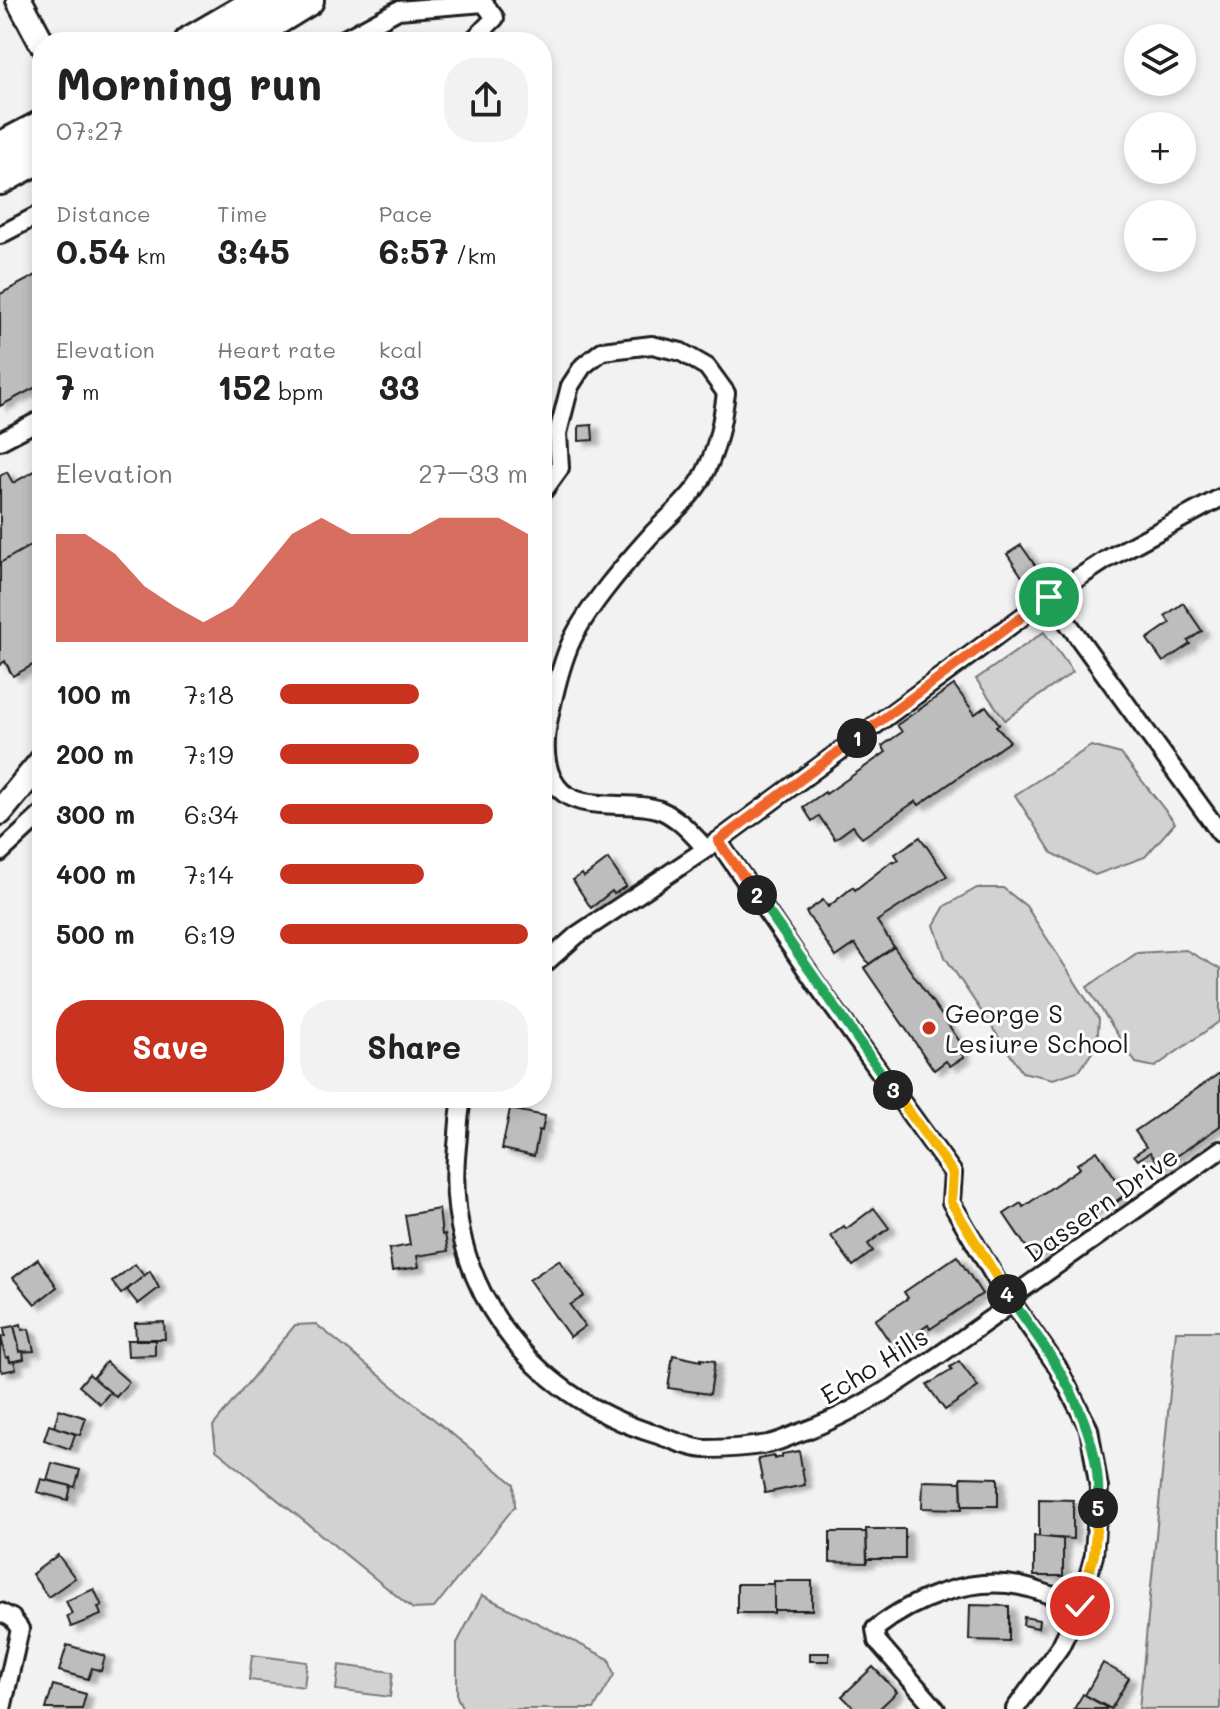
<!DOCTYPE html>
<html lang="en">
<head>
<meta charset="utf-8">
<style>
	body { margin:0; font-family:Mali,sans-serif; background:#f2f2f2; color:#222; height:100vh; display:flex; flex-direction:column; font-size:30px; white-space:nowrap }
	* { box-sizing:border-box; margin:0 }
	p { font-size:26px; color:#767676 }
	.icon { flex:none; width:44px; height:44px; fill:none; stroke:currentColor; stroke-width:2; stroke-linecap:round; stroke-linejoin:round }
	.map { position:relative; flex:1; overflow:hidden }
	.side { position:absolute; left:32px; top:32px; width:520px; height:1076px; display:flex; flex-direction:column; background:#fff; border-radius:32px; box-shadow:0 4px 12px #0003 }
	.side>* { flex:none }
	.controls { position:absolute; left:1124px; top:24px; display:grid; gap:16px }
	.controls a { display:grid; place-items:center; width:72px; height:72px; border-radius:50%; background:#fff; box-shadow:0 4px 12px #0003; font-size:40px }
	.pin { position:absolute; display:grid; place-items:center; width:68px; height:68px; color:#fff; margin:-34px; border:4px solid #fff; border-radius:50%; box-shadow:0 2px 8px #0007 }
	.km { position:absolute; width:40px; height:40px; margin:-20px; border-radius:50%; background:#222; color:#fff; font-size:22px; line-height:40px; text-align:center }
	.round { display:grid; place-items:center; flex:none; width:84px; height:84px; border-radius:32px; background:#f2f2f2 }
	.headline { display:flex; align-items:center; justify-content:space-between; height:136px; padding:0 24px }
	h1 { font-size:44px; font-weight:800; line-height:60px }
	.metrics { display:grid; grid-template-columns:repeat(3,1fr); gap:12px; height:136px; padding:8px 24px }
	.metrics div { display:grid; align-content:center }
	.metrics b { font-size:34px; font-weight:800 }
	.metrics small { font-size:22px; font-weight:400 }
	.metrics p { font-size:22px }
	.chart { height:224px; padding:16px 24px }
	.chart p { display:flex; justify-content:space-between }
	.chart svg { width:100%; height:144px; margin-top:8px; fill:#c8321e; opacity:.7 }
	.button { display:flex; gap:16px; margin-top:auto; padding:16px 24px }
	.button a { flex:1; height:92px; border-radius:32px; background:#c8321e; color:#fff; font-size:32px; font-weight:800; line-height:92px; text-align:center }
	.button a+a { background:#f2f2f2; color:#222 }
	ul { padding:0 24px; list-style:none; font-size:26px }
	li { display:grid; grid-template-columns:128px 96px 1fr; align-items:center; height:60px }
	li i { height:20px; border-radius:10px; background:#c8321e }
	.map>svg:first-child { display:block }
	.green { fill:#d2d2d2; stroke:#777; stroke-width:2 }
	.building { fill:#bdbdbd; stroke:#1c1c1c; stroke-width:2; filter:url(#shadow) }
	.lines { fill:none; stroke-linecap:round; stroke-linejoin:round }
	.street-casing { stroke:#1c1c1c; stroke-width:22 }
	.secondary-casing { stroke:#1c1c1c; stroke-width:30 }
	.highway-casing { stroke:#1c1c1c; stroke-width:36 }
	.street { stroke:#fff; stroke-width:16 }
	.secondary { stroke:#fff; stroke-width:24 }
	.highway { stroke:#fff; stroke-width:30 }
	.split-1-casing { stroke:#fff; stroke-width:16 }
	.split-2-casing { stroke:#fff; stroke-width:16 }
	.split-3-casing { stroke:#fff; stroke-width:16 }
	.split-4-casing { stroke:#fff; stroke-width:16 }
	.split-5-casing { stroke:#fff; stroke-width:16 }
	.split-6-casing { stroke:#fff; stroke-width:16 }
	.split-1 { stroke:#f0652b; stroke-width:10 }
	.split-2 { stroke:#f0652b; stroke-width:10 }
	.split-3 { stroke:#22a559; stroke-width:10 }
	.split-4 { stroke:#f5b400; stroke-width:10 }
	.split-5 { stroke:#22a559; stroke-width:10 }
	.split-6 { stroke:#f5b400; stroke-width:10 }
	.poi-dot { fill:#c8321e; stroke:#fff; stroke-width:3 }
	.labels { text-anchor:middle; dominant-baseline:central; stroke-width:6; stroke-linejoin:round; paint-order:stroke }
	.poi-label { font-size:26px; fill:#1c1c1c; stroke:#fff; text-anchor:start }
	.street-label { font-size:26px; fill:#1c1c1c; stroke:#fff }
</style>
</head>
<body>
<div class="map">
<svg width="1220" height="1709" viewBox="0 0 1220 1709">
	<defs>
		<filter id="shadow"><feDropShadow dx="7" dy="4" stdDeviation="2" flood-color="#0004"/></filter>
	</defs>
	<rect width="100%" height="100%" fill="#f2f2f2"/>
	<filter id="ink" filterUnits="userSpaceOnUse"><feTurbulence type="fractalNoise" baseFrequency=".0125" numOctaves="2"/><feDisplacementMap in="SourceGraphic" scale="16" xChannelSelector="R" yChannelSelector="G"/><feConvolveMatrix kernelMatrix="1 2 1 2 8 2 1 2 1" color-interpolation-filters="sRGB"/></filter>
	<g filter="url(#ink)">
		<!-- green -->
		<g class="green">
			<polygon points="1044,632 1073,672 1005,720 976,679"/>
			<polygon points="1091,746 1121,754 1175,823 1145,857 1095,875 1052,853 1015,795"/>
			<polygon points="977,888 1003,888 1026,906 1099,1019 1097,1045 1080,1070 1053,1079 1022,1072 945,957 934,925 945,906"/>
			<polygon points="1186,950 1220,969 1220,1021 1155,1067 1136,1063 1087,987 1137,953"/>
			<polygon points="316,1324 514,1484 515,1506 434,1608 413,1609 216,1450 213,1426 295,1325"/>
			<polygon points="1176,1331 1220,1331 1220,1709 1139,1709"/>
			<polygon points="482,1595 609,1659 614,1675 594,1709 463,1709 457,1697 457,1643"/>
			<polygon points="252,1655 307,1662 304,1687 249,1680"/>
			<polygon points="339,1665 393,1672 390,1697 336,1690"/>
		</g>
		<!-- building -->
		<g class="building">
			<polygon points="42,272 42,384 0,406 0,294"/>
			<polygon points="592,425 593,440 579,441 579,426"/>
			<polygon points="42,467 42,657 11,673 4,660 0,662 0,476 7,472 13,483"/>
			<polygon points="42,539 42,660 13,676 5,661 0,665 0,563"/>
			<polygon points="1021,545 1043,577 1029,587 1007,554"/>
			<polygon points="1183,603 1202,631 1188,641 1190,644 1163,662 1147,639 1170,623 1165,616"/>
			<polygon points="954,685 975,714 986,706 999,724 996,726 1010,741 919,805 916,801 862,838 853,826 835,839 819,816 812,821 803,807 825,792 826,794 886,752 882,746 902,732 897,725"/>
			<polygon points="920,837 947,876 877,921 894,947 869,964 855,944 836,957 806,912 823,900 828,907 853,887 855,890 892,861 893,863 899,860 895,854"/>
			<polygon points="608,859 626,886 614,894 612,891 591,908 573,880 582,874 584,877"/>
			<polygon points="894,947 965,1049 960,1052 964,1057 950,1066 946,1061 934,1070 864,968"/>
			<polygon points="1220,1073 1220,1126 1161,1167 1150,1152 1138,1160 1134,1155 1146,1147 1135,1131"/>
			<polygon points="510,1109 545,1116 542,1131 539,1130 534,1156 502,1149"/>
			<polygon points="1097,1151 1126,1194 1109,1206 1106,1202 1049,1241 1051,1245 1033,1257 1004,1214 1021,1203 1023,1207 1080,1168 1077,1164"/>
			<polygon points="1129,1193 1139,1207 1123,1219 1113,1205"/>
			<polygon points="874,1208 889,1228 868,1244 873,1251 853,1266 831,1236 844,1226 846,1229"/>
			<polygon points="439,1209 442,1235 445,1234 448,1251 417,1256 419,1267 392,1271 389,1249 410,1245 405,1215"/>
			<polygon points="957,1256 982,1294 930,1329 928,1325 894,1348 875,1320 908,1298 904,1292"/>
			<polygon points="38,1259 57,1287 35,1304 13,1278"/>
			<polygon points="559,1260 584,1296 570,1305 585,1326 570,1337 529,1280"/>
			<polygon points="135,1264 144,1276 121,1294 112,1282"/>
			<polygon points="150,1271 159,1288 138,1304 127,1290"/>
			<polygon points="164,1322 165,1339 136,1339 135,1323"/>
			<polygon points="21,1324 22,1330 29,1329 34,1351 20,1352 14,1326"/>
			<polygon points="14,1326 20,1352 23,1351 24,1359 10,1362 9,1357 6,1358 1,1337 5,1336 4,1328"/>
			<polygon points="0,1337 6,1358 9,1357 10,1362 14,1361 16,1369 2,1372 0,1368"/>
			<polygon points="127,1340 155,1340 155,1355 128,1356"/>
			<polygon points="673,1355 701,1361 701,1359 715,1361 710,1394 668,1388"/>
			<polygon points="959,1361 978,1387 945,1410 927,1385 952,1370 950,1367"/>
			<polygon points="106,1362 129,1382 116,1397 93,1378"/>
			<polygon points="89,1374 110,1392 100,1404 79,1386"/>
			<polygon points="59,1409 86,1418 80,1435 54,1427"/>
			<polygon points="49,1425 75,1434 70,1449 44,1440"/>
			<polygon points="799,1451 805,1485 765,1493 758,1459 774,1456 774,1459 782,1457 782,1454"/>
			<polygon points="52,1463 80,1470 75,1487 47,1480"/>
			<polygon points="961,1477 998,1478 998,1506 962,1506"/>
			<polygon points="41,1479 71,1486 68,1500 37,1492"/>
			<polygon points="923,1481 961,1482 962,1509 922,1508"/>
			<polygon points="1039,1499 1073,1500 1073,1539 1039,1537"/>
			<polygon points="866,1529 905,1529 905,1559 867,1559"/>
			<polygon points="830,1532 866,1532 867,1563 830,1562"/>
			<polygon points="1034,1536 1063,1539 1063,1576 1034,1576"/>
			<polygon points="58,1555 75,1578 48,1597 32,1574"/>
			<rect x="774" y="1581" width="38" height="29"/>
			<rect x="737" y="1584" width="37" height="29"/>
			<polygon points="94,1589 102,1606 98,1607 101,1615 71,1627 67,1616 72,1614 66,1601"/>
			<polygon points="970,1605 1009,1606 1009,1641 969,1640"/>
			<polygon points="1024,1617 1039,1620 1038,1628 1023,1625"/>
			<polygon points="67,1645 105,1656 101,1671 92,1668 88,1679 59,1671"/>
			<rect x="810" y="1653" width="19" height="8"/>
			<polygon points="1103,1663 1129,1678 1111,1709 1085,1695"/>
			<polygon points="873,1667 897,1692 879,1709 855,1709 842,1696"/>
			<polygon points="53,1685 86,1694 82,1709 46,1709"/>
			<polygon points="1083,1694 1107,1708 1106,1709 1074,1709"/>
		</g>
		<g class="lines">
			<defs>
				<g id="street">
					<polyline points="339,42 398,10 484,3 495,18 471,42"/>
					<polyline points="0,235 42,213"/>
					<polyline points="0,441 42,419"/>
					<path d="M542,493l18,-25 -2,-35 12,-47 13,-20 19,-15 50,-6 29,7 26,15 19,26c-4,30 -9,60 -25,87 -11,19 -33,37 -49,54 -26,29 -63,71 -80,106 -10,21 -16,46 -21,69 -6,25 -10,55 6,77 19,28 75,13 103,24 19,8 33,25 46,39"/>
					<polyline points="1049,597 1220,833"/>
					<polyline points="718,841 817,985 953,1173 951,1202 997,1281 1057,1366 1089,1429 1099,1488 1094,1555 1080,1606 1060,1647 1015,1709"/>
					<polyline points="0,853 42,814"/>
					<polyline points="542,966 577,935 718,841 1049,597 1107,559 1220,498"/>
					<path d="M463,1098c-5,15 -4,32 -6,48 -15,136 70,249 198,288 16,5 36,15 52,15 19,0 42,-2 61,-5 9,-2 19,-6 28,-10 80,-27 148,-84 217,-131"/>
					<polyline points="1010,1298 1220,1150"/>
					<polyline points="0,1612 12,1618 20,1629 2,1709"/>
					<path d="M936,1709l-59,-68 -2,-12c38,-30 95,-53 145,-43 20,4 41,13 60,20"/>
				</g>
				<g id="secondary">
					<polyline points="19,0 42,43"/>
					<polyline points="0,812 42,761"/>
				</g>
				<g id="highway">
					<polyline points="190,42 262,0"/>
					<polyline points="240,42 308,0"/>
					<polyline points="0,148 42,126"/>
					<polyline points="0,179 42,156"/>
				</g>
			</defs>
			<!-- street casing -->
			<use href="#street" class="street-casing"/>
			<!-- secondary casing -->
			<use href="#secondary" class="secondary-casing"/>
			<!-- highway casing -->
			<use href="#highway" class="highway-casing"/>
			<!-- street -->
			<use href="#street" class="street"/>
			<!-- secondary -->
			<use href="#secondary" class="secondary"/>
			<!-- highway -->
			<use href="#highway" class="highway"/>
		</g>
	</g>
	<g class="lines" filter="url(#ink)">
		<defs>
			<polyline id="split-1" points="857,738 1049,597"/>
			<polyline id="split-2" points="757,895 718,841 857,738"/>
			<polyline id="split-3" points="757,895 893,1090"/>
			<polyline id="split-4" points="893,1090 953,1173 951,1202 1007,1294"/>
			<path id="split-5" d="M1007,1294c46,63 97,132 91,214"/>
			<polyline id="split-6" points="1080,1606 1094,1555 1098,1508"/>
		</defs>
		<!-- split-1 casing -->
		<use href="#split-1" class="split-1-casing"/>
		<!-- split-2 casing -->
		<use href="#split-2" class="split-2-casing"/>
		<!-- split-3 casing -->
		<use href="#split-3" class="split-3-casing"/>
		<!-- split-4 casing -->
		<use href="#split-4" class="split-4-casing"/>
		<!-- split-5 casing -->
		<use href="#split-5" class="split-5-casing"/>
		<!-- split-6 casing -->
		<use href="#split-6" class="split-6-casing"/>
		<!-- split-1 -->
		<use href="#split-1" class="split-1"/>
		<!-- split-2 -->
		<use href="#split-2" class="split-2"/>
		<!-- split-3 -->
		<use href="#split-3" class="split-3"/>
		<!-- split-4 -->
		<use href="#split-4" class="split-4"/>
		<!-- split-5 -->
		<use href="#split-5" class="split-5"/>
		<!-- split-6 -->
		<use href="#split-6" class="split-6"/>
	</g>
	<!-- markers -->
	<circle class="poi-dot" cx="929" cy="1028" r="8"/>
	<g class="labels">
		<!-- poi labels -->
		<g class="poi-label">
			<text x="945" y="1013">George S<tspan x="945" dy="30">Lesiure School</tspan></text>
		</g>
		<!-- street labels -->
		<g class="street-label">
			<text transform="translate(1101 1204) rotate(-35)">Dassern Drive</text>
			<text transform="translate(874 1365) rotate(-32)">Echo Hills</text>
		</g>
	</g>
</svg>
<div class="controls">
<a><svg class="icon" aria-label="layers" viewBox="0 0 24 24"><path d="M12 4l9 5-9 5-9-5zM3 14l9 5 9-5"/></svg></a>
<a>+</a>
<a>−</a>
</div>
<div class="pin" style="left:1049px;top:597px;background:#1e9e55"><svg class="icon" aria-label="arrive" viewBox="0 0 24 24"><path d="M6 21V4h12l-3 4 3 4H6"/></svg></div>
<div class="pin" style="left:1080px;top:1606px;background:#d93025"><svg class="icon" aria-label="check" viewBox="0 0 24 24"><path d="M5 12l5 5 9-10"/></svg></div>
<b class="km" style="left:857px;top:738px">1</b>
<b class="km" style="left:757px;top:895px">2</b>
<b class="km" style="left:893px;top:1090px">3</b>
<b class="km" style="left:1007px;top:1294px">4</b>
<b class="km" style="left:1098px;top:1508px">5</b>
<section class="side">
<div class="headline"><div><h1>Morning run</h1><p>07:27</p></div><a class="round"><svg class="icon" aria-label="share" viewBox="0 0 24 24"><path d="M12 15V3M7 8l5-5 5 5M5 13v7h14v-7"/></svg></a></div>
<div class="metrics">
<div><p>Distance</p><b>0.54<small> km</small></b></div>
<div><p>Time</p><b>3:45</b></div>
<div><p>Pace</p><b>6:57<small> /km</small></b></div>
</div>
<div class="metrics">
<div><p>Elevation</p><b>7<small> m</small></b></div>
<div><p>Heart rate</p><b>152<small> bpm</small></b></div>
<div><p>kcal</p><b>33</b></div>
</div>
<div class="chart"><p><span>Elevation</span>27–33 m</p>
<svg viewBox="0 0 160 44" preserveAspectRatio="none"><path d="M0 44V11L10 11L20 17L30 27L40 33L50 38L60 33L70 22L80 11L90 6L100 11L110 11L120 11L130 6L140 6L150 6L160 11V44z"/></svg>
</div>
<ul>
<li><b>100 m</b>7:18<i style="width:56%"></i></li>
<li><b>200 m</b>7:19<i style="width:56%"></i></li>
<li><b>300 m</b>6:34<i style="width:86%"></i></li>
<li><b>400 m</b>7:14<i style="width:58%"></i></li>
<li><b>500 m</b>6:19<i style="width:100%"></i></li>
</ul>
<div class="button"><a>Save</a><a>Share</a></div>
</section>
</div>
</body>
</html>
